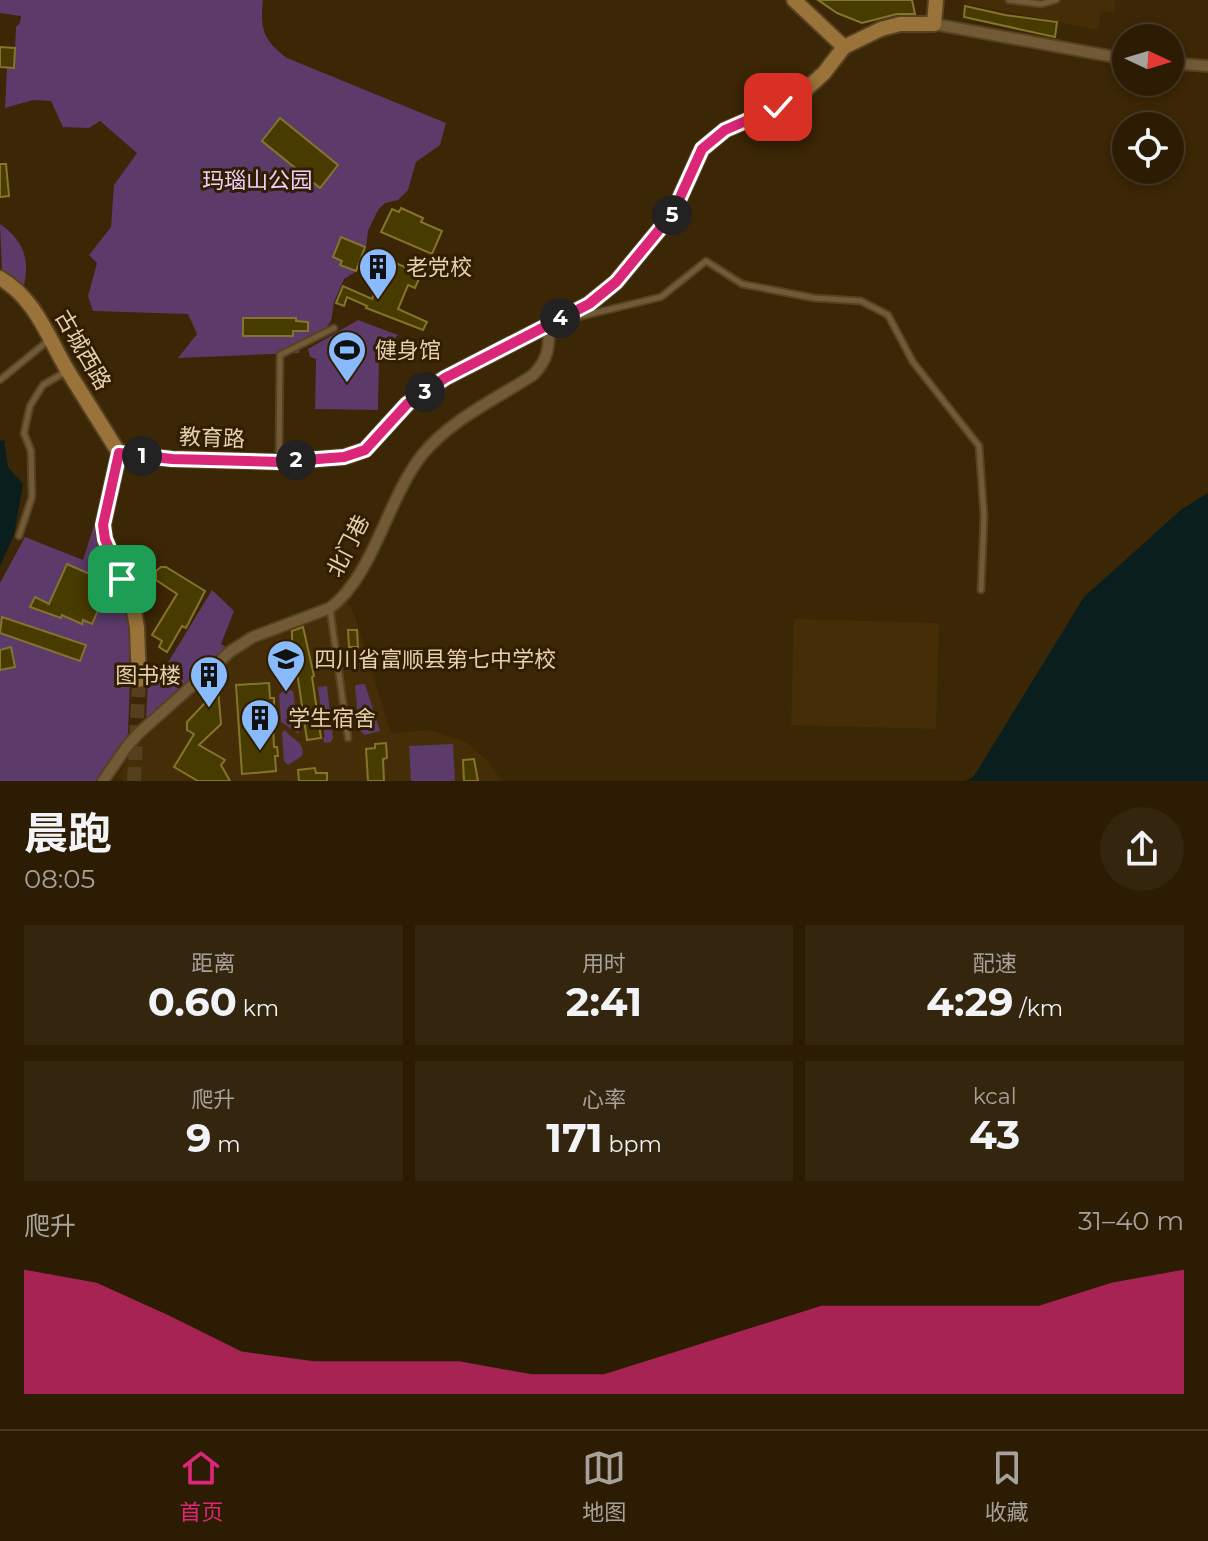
<!DOCTYPE html>
<html lang="zh">
<head>
<meta charset="utf-8">
<style>
	body { margin:0; font-family:Montserrat,"Noto Sans SC",sans-serif; background:#34250e; color:#f1f3f6; height:100vh; display:flex; flex-direction:column; font-size:30px; white-space:nowrap }
	* { box-sizing:border-box; margin:0 }
	p { font-size:26px; color:#a6a19a }
	.icon { flex:none; width:44px; height:44px; fill:none; stroke:currentColor; stroke-width:2; stroke-linecap:round; stroke-linejoin:round }
	.map { position:relative; height:781px; overflow:hidden }
	.drawer { display:flex; flex-direction:column; background:#2c1c04; flex:1 }
	.drawer>* { flex:none }
	.needle { width:52px; rotate:94deg }
	.controls { position:absolute; left:1112px; top:24px; display:grid; gap:16px }
	.controls a { display:grid; place-items:center; width:72px; height:72px; border-radius:50%; background:#2c1c04; box-shadow:0 4px 12px #0003,0 0 0 2px #483a26; font-size:40px }
	.pin { position:absolute; display:grid; place-items:center; width:68px; height:68px; color:#fff; margin:-34px; border-radius:16px; box-shadow:0 4px 12px #0006 }
	.km { position:absolute; width:40px; height:40px; margin:-20px; border-radius:50%; background:#222; color:#fff; font-size:22px; line-height:40px; text-align:center }
	.round { display:grid; place-items:center; flex:none; width:84px; height:84px; border-radius:42px; background:#34250e }
	.head { display:flex; align-items:center; justify-content:space-between; height:136px; padding:0 24px }
	h1 { font-size:44px; font-weight:700; line-height:60px }
	.stats { display:grid; grid-template-columns:repeat(3,1fr); gap:12px; height:136px; padding:8px 24px }
	.stats div { display:grid; align-content:center; border-radius:0px; background:#34250e; text-align:center }
	.stats b { font-size:40px; font-weight:700 }
	.stats small { font-size:22px; font-weight:400 }
	.stats p { font-size:22px }
	.chart { height:224px; padding:16px 24px }
	.chart p { display:flex; justify-content:space-between }
	.chart svg { width:100%; height:144px; margin-top:8px; fill:#db2777; opacity:.7 }
	.tabs { display:flex; justify-content:space-around; align-items:center; height:112px; border-top:2px solid #483a26; background:#2c1c04; font-size:22px; color:#a6a19a }
	.tabs a { display:grid; justify-items:center; gap:4px }
	.tabs .selected { color:#db2777 }
	.map>svg:first-child { display:block }
	.built { fill:#452e07 }
	.green { fill:#5c3a6a }
	.water { fill:#0a1e1e }
	.building { fill:#483b00; stroke:#85742c; stroke-width:2 }
	.lines { fill:none; stroke-linecap:round; stroke-linejoin:round }
	.secondary-tunnel { stroke:#543f1f; stroke-width:14; stroke-dasharray:14 7; stroke-linecap:butt }
	.lane-casing { stroke:#564121; stroke-width:9 }
	.street-casing { stroke:#564121; stroke-width:14 }
	.secondary-casing { stroke:#564121; stroke-width:18 }
	.lane { stroke:#725a37; stroke-width:5 }
	.street { stroke:#725a37; stroke-width:10 }
	.secondary { stroke:#9a733a; stroke-width:14 }
	.route-casing { stroke:#fff; stroke-width:16 }
	.route { stroke:#db2777; stroke-width:10 }
	.labels { text-anchor:middle; dominant-baseline:central; stroke-width:6; stroke-linejoin:round; paint-order:stroke }
	.park-label { font-size:22px; fill:#edd0fb; stroke:#311d00 }
	.poi-label { font-size:22px; fill:#e5cfb1; stroke:#311d00; text-anchor:start }
	.street-label { font-size:22px; fill:#e5cfb1; stroke:#311d00 }
</style>
</head>
<body>
<div class="map">
<svg width="1208" height="781" viewBox="0 0 1208 781">
	<rect width="100%" height="100%" fill="#3b2605"/>
	<!-- built -->
	<g class="built">
		<polygon points="965,0 1116,0 1114,13 1101,11 1098,30 968,4"/>
		<polygon points="347,602 355,616 391,733 431,730 467,743 487,760 502,781 124,781 117,777 136,746 235,656 271,636 323,617"/>
		<polygon points="794,619 939,623 936,729 791,725"/>
	</g>
	<!-- green -->
	<g class="green">
		<path d="M0,0h263c-3,29 0,40 24,58l159,65 -6,22 -24,17 -8,28 -10,10 -13,3 -7,7 -10,21 -2,16 -9,24 -13,8 -10,23 -3,19 -6,8 -25,13 -1,11 -121,5 19,-24 -9,-20 -95,-3 -5,-15 9,-33 -8,-8 22,-28 3,-42 23,-32 -37,-32 -11,7 -26,-1 -12,-26 -18,-1 -28,8 2,-41h7l2,-40 4,-4 1,-7 -21,-3z"/>
		<path d="M0,224c23,16 30,34 24,61l-22,-13z"/>
		<polygon points="358,320 398,335 379,359 378,410 315,409 316,359 310,357 308,349"/>
		<polygon points="97,516 97,536 103,557 114,580 129,625 130,681 128,734 97,781 0,781 0,583 25,537 83,560"/>
		<polygon points="212,590 234,611 221,644 226,647 146,719 148,681 155,684"/>
		<polygon points="365,684 380,731 365,735 359,730 355,685"/>
		<polygon points="327,686 333,738 331,742 324,743 323,738 325,737 318,687"/>
		<polygon points="288,689 293,691 299,734 281,722 279,694"/>
		<path d="M285,730c7,10 21,12 17,26l-14,9 -4,-4 -2,-29z"/>
		<polygon points="453,744 455,781 411,781 409,746"/>
	</g>
	<!-- water -->
	<g class="water">
		<polygon points="4,440 8,467 23,484 14,535 0,566 0,441"/>
		<polygon points="1208,493 1208,781 966,781 974,776 1084,597 1182,509"/>
	</g>
	<!-- building -->
	<g class="building">
		<polygon points="818,0 912,0 915,14 897,14 862,23 837,13"/>
		<polygon points="965,6 1005,15 1057,22 1055,37 964,17"/>
		<polygon points="0,47 15,48 14,68 0,67"/>
		<polygon points="280,118 338,165 320,188 262,141"/>
		<polygon points="0,164 6,164 9,196 0,197"/>
		<polygon points="401,208 423,218 421,222 442,231 432,254 381,232 392,209 399,212"/>
		<polygon points="341,237 365,247 356,271 340,265 342,261 333,257"/>
		<polygon points="384,258 421,274 415,288 408,285 398,309 427,322 423,330 366,308 367,306 347,297 344,306 336,303 343,286 372,299 383,274 378,272"/>
		<polygon points="243,318 296,318 296,321 308,322 308,331 293,331 293,336 243,336"/>
		<polygon points="67,564 110,583 92,624 83,620 82,624 62,615 61,618 30,607 35,597 49,604"/>
		<polygon points="161,567 166,567 205,591 186,628 182,626 167,652 159,647 162,641 152,635 177,594 156,580 156,571"/>
		<polygon points="2,617 86,645 80,661 0,633"/>
		<polygon points="303,627 314,676 312,677 321,738 307,740 292,638 292,631"/>
		<polygon points="348,630 357,630 358,647 349,647"/>
		<polygon points="11,647 15,667 0,670 0,650"/>
		<polygon points="269,683 270,698 274,698 274,707 272,707 274,747 277,747 278,756 275,756 276,771 242,774 236,685"/>
		<polygon points="218,689 221,724 199,745 225,760 221,765 230,781 198,781 174,767 194,734 187,730 187,722"/>
		<polygon points="386,743 387,758 383,759 384,781 368,781 366,749 375,748 375,744"/>
		<polygon points="474,759 478,781 464,781 463,760"/>
		<polygon points="315,768 316,773 327,773 327,781 299,781 298,770"/>
	</g>
	<g class="lines">
		<!-- secondary-tunnel -->
		<polyline class="secondary-tunnel" points="134,781 139,680"/>
		<defs>
			<g id="lane">
				<polyline points="1009,0 1041,4 1056,0"/>
				<polyline points="574,318 661,297 706,261 742,284 814,298 861,301 888,315 913,362 979,446 984,516 981,590"/>
				<polyline points="0,380 49,340"/>
				<polyline points="279,461 280,355 334,328"/>
				<polyline points="19,536 32,497 31,451 24,433 30,406 43,385 67,371"/>
				<polyline points="330,609 348,738"/>
			</g>
			<g id="street">
				<polyline points="934,24 1126,59"/>
				<polyline points="1170,63 1208,66"/>
				<path d="M103,781l25,-36 11,-12 92,-82 22,-14 77,-29c44,-33 57,-109 92,-153 28,-35 74,-56 111,-80 16,-16 16,-29 16,-51"/>
			</g>
			<g id="secondary">
				<polyline points="794,0 844,47"/>
				<path d="M0,278c36,21 48,60 69,95 17,27 33,53 50,80"/>
				<polyline points="119,453 172,459 279,462 344,457 365,450 407,404 445,378 589,304 616,282 673,213 702,149 725,130 778,107 802,93 824,73 844,47 881,29 900,24 934,24 936,0"/>
				<polyline points="119,453 103,525 105,539 133,604 137,628 139,680"/>
			</g>
		</defs>
		<!-- lane casing -->
		<use href="#lane" class="lane-casing"/>
		<!-- street casing -->
		<use href="#street" class="street-casing"/>
		<!-- secondary casing -->
		<use href="#secondary" class="secondary-casing"/>
		<!-- lane -->
		<use href="#lane" class="lane"/>
		<!-- street -->
		<use href="#street" class="street"/>
		<!-- secondary -->
		<use href="#secondary" class="secondary"/>
	</g>
	<g class="lines">
		<defs>
			<polyline id="route" points="122,579 105,539 103,525 119,453 172,459 279,462 344,457 365,450 407,404 445,378 589,304 616,282 673,213 702,149 725,130 778,107"/>
		</defs>
		<!-- route casing -->
		<use href="#route" class="route-casing"/>
		<!-- route -->
		<use href="#route" class="route"/>
	</g>
	<!-- icons -->
	<defs>
		<symbol id="building-pin" viewBox="-11 -11 22 30"><path d="M0 17L-7.5 6A9.5 9.5 0 1 1 7.5 6Z" fill="#88bafc" stroke="#311d00"/><path d="M-4-6H4V6H1V3H-1V6H-4ZM-2.5-4.3h1.7v1.8h-1.7ZM.8-4.3h1.7v1.8H.8ZM-2.5-1h1.7V.8h-1.7ZM.8-1h1.7V.8H.8Z" fill="#111"/></symbol>
		<symbol id="stadium-pin" viewBox="-11 -11 22 30"><path d="M0 17L-7.5 6A9.5 9.5 0 1 1 7.5 6Z" fill="#88bafc" stroke="#311d00"/><path d="M0-5a6.5 5 0 1 0 0 10a6.5 5 0 1 0 0-10ZM-3.5-1.8h7v3.6h-7Z" fill="#111"/></symbol>
		<symbol id="school-pin" viewBox="-11 -11 22 30"><path d="M0 17L-7.5 6A9.5 9.5 0 1 1 7.5 6Z" fill="#88bafc" stroke="#311d00"/><path d="M0-5L7-2L0 1L-7-2ZM-4 1L0 2.5L4 1V4Q0 6-4 4Z" fill="#111"/></symbol>
	</defs>
	<g fill-rule="evenodd">
		<use href="#building-pin" x="356" y="245" width="44" height="60"/>
		<use href="#stadium-pin" x="325" y="328" width="44" height="60"/>
		<use href="#school-pin" x="264" y="637" width="44" height="60"/>
		<use href="#building-pin" x="187" y="653" width="44" height="60"/>
		<use href="#building-pin" x="238" y="696" width="44" height="60"/>
	</g>
	<g class="labels">
		<!-- park labels -->
		<g class="park-label">
			<text x="257" y="180">玛瑙山公园</text>
		</g>
		<!-- poi labels -->
		<g class="poi-label">
			<text x="406" y="267">老党校</text>
			<text x="375" y="350">健身馆</text>
			<text x="314" y="659">四川省富顺县第七中学校</text>
			<text x="181" y="675" text-anchor="end">图书楼</text>
			<text x="288" y="718">学生宿舍</text>
		</g>
		<!-- street labels -->
		<g class="street-label">
			<text transform="translate(83 350) rotate(60)">古城西路</text>
			<text transform="translate(212 438) rotate(2)">教育路</text>
			<text transform="translate(348 546) rotate(-63)">北门巷</text>
		</g>
	</g>
</svg>
<div class="controls">
<a><svg class="needle" viewBox="-14 -14 28 28"><path d="M0-13l5 13h-10z" fill="#e53935"/><path d="M0 13l5-13h-10z" fill="#a6a19a"/></svg></a>
<a><svg class="icon" aria-label="locate" viewBox="0 0 24 24"><circle cx="12" cy="12" r="6"/><path d="M12 2v4M12 18v4M2 12h4M18 12h4"/></svg></a>
</div>
<div class="pin" style="left:122px;top:579px;background:#1e9e55"><svg class="icon" aria-label="arrive" viewBox="0 0 24 24"><path d="M6 21V4h12l-3 4 3 4H6"/></svg></div>
<div class="pin" style="left:778px;top:107px;background:#d93025"><svg class="icon" aria-label="check" viewBox="0 0 24 24"><path d="M5 12l5 5 9-10"/></svg></div>
<b class="km" style="left:142px;top:456px">1</b>
<b class="km" style="left:296px;top:460px">2</b>
<b class="km" style="left:425px;top:392px">3</b>
<b class="km" style="left:560px;top:318px">4</b>
<b class="km" style="left:672px;top:215px">5</b>
</div>
<section class="drawer">
<div class="head"><div><h1>晨跑</h1><p>08:05</p></div><a class="round"><svg class="icon" aria-label="share" viewBox="0 0 24 24"><path d="M12 15V3M7 8l5-5 5 5M5 13v7h14v-7"/></svg></a></div>
<div class="stats">
<div><p>距离</p><b>0.60<small> km</small></b></div>
<div><p>用时</p><b>2:41</b></div>
<div><p>配速</p><b>4:29<small> /km</small></b></div>
</div>
<div class="stats">
<div><p>爬升</p><b>9<small> m</small></b></div>
<div><p>心率</p><b>171<small> bpm</small></b></div>
<div><p>kcal</p><b>43</b></div>
</div>
<div class="chart"><p><span>爬升</span>31–40 m</p>
<svg viewBox="0 0 160 44" preserveAspectRatio="none"><path d="M0 44V6L10 10L20 20L30 31L40 34L50 34L60 34L70 38L80 38L90 31L100 24L110 17L120 17L130 17L140 17L150 10L160 6V44z"/></svg>
</div>
</section>
<nav class="tabs">
<a class="selected"><svg class="icon" aria-label="home" viewBox="0 0 24 24"><path d="M3 11l9-7 9 7M6 9v11h12V9"/></svg>首页</a>
<a><svg class="icon" aria-label="map" viewBox="0 0 24 24"><path d="M3 6l6-2 6 2 6-2v14l-6 2-6-2-6 2zM9 4v14M15 6v14"/></svg>地图</a>
<a><svg class="icon" aria-label="saved" viewBox="0 0 24 24"><path d="M7 4h10v16l-5-4-5 4z"/></svg>收藏</a>
</nav>
</body>
</html>
